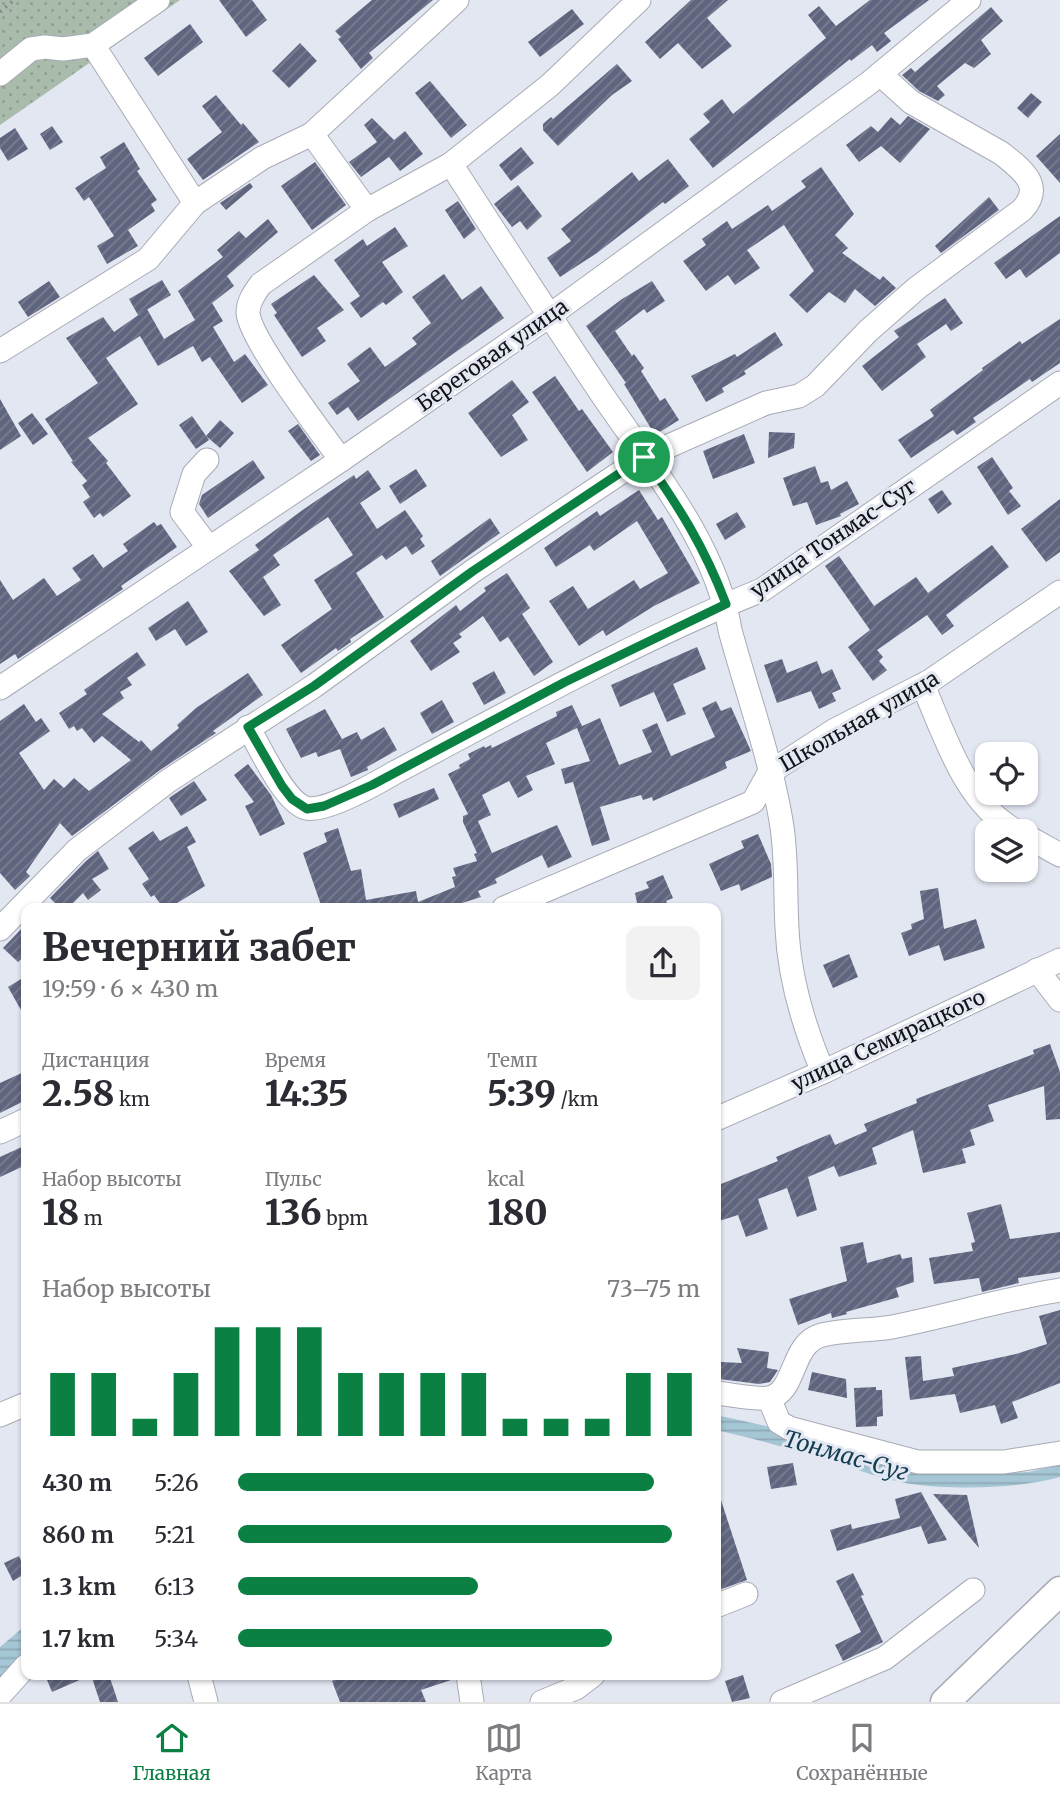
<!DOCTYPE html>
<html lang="ru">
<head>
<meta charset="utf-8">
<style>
	body { margin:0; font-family:Merriweather,serif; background:#f2f2f3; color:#2b2b33; height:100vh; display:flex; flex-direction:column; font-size:26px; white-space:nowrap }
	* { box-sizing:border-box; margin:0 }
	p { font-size:23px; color:#7c7c81 }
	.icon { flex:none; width:38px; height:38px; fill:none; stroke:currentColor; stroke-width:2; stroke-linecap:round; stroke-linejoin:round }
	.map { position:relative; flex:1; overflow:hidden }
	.panel { position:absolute; left:21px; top:903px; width:700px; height:777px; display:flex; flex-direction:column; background:#fff; border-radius:14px; box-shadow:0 2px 5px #0004 }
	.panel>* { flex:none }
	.fabs { position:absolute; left:975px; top:742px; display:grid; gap:14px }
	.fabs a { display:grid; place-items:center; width:63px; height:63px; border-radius:14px; background:#fff; box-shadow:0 2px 5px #0004; font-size:35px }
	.pin { position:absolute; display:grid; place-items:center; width:60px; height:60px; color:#fff; margin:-30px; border:4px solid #fff; border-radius:50%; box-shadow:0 2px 7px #0007 }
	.round { display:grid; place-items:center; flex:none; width:74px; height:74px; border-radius:14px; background:#f2f2f3 }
	.head { display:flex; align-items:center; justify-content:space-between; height:119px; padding:0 21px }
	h1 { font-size:38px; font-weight:800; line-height:52px }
	.metrics { display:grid; grid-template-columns:repeat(3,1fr); gap:10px; height:119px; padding:7px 21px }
	.metrics div { display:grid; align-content:center }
	.metrics b { font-size:35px; font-weight:800 }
	.metrics small { font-size:19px; font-weight:400 }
	.metrics p { font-size:19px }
	.chart { height:196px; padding:14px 21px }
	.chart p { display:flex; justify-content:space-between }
	.chart svg { width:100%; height:126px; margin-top:7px; stroke:#0b8043; stroke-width:6 }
	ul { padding:0 21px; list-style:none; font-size:23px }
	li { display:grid; grid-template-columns:112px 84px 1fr; align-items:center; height:52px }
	li i { height:18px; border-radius:9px; background:#0b8043 }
	.menu { display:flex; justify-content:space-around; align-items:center; height:98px; border-top:2px solid #e1e1e2; background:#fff; font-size:19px; color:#7c7c81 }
	.menu a { display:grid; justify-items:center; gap:4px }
	.menu .current { color:#0b8043 }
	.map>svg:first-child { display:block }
	.grass { fill:url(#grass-dots) }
	.water { fill:url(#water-rules) }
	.building { fill:url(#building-hatch) }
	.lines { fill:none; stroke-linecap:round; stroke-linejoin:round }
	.minor-casing { stroke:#a8abb6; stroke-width:25 }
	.major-casing { stroke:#a8abb6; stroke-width:31 }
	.path { stroke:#85878f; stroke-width:3.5; stroke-dasharray:2 5; stroke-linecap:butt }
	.minor { stroke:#fff; stroke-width:23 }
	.major { stroke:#fff; stroke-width:28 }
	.route-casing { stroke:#fff; stroke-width:14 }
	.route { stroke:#0b8043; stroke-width:9 }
	.labels { text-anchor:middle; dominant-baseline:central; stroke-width:6; stroke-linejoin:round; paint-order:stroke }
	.street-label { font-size:21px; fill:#121317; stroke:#e3e7f2 }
	.water-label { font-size:23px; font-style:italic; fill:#113e50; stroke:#e3e7f2 }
</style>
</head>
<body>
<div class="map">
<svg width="1060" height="1702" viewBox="0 0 1060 1702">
	<defs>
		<pattern id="grass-dots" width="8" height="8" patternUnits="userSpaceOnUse" patternTransform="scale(1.75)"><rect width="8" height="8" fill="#a9bbab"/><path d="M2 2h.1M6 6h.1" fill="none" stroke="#90a092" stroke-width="1.8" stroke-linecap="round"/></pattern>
		<pattern id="water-rules" width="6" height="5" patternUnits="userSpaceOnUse" patternTransform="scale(1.75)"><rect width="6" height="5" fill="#a5c6d5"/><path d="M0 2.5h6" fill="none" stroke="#8da9b6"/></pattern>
		<pattern id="building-hatch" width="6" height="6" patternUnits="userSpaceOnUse" patternTransform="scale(1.75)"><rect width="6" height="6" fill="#5f657f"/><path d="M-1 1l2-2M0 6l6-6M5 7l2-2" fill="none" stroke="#7a7e90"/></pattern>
	</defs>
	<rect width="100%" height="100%" fill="#e3e7f2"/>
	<!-- grass -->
	<polygon class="grass" points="0,0 180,0 0,125"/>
	<!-- water -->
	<g class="water">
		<path d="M716,1415l50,11 116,39 21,4 99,4 27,-1 31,-8v13c-43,12 -105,13 -149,7 -26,-4 -52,-14 -77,-22 -39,-12 -78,-23 -118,-32z"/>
		<polygon points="26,1625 26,1654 0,1678 0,1647"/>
	</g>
	<!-- building -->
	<g class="building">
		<polygon points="219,0 252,0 267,20 246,37"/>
		<polygon points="372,0 433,0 369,53 373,58 361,69 338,39 341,37 335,31"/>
		<polygon points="691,0 728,0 707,18 732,46 702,69 678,43 660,59 645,42"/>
		<polygon points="870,0 929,0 884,33 891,41 877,52 872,45 851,61 850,59 713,168 689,139 710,122 703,114 722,99 733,114 826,38 808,15 819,6 836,26"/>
		<polygon points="991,7 1003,21 981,40 991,54 974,68 965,63 937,86 945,95 938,101 919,91 902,75 911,68 915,72"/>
		<polygon points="572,9 584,24 540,57 528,42"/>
		<polygon points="190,24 203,42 158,76 144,58"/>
		<polygon points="300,43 317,61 289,88 272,71"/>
		<polygon points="617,64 632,81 612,95 558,146 543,130 543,124 551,117 553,119"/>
		<polygon points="430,81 467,125 451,138 415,93"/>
		<polygon points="1031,93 1042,102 1028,118 1017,108"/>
		<polygon points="216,95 241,125 243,123 259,142 203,180 187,159 222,132 202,106"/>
		<polygon points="908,116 930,129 900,163 881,146 859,162 846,145 871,126 878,132 891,117 900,125"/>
		<polygon points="372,118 394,140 405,131 423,154 400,171 389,157 361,177 349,162 377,142 364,125"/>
		<polygon points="52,126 63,142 50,150 40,134"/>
		<polygon points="15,128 28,149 8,161 0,148 0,138"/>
		<polygon points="1060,134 1060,183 1036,156"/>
		<polygon points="124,142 140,169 137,171 157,200 151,204 155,211 128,230 138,246 107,264 97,246 114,236 89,197 84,201 75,188 106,168 100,157"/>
		<polygon points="521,147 534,163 511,181 499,165"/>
		<polygon points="668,159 689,186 665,204 663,202 597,253 560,277 547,258 571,241 561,229 632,172 639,181"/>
		<polygon points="315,162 346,205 312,230 281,186"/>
		<polygon points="821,167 854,214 835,235 848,248 842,253 880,280 883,276 896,288 875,306 855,289 845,303 829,292 807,313 789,295 814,271 784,225 747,250 760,268 735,285 728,275 706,291 683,261 706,245 702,239 727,221 732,229 768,205 772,211 806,187 801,181"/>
		<polygon points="250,183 253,187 226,210 220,203"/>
		<polygon points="518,185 542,216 527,230 520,221 512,227 494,204"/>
		<polygon points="989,197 999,210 941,253 935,246"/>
		<polygon points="458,201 476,229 464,239 445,210"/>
		<polygon points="1060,216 1060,253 1026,278 1020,269 1006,279 994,263"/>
		<polygon points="268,219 278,232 227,276 234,286 212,303 223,321 213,327 234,362 245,354 268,385 242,403 210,357 202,362 193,346 158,366 140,336 106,358 138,404 88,438 108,461 106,463 131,496 103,517 100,513 94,518 83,502 90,497 82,485 87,481 71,462 73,461 45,419 98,383 66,338 103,317 114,332 147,309 164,339 195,320 178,291 223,257 217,250 239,231 246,238"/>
		<polygon points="395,227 408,246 382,262 403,292 386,305 383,302 361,318 350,303 360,296 334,260 363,239 367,246"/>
		<polygon points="444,274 462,300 481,286 504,318 358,421 348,407 337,415 328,403 360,381 347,364 370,347 385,367 417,344 412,338 431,323 412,297"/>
		<polygon points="314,275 344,310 317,328 326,341 302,357 274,315 277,313 271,304"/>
		<polygon points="162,280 171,295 138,315 129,299"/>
		<polygon points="49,281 60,297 28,317 18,302"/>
		<polygon points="652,281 665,301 647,313 644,309 615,331 632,356 634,354 644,368 641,371 660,401 665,398 679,420 655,435 624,384 626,383 586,326 622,299"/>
		<polygon points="945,298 963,323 951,331 946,324 917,344 926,357 882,391 862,366 899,337 894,331"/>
		<polygon points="1060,319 1060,363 1032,382 1030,379 973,418 976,422 957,435 953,430 911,458 898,440 934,416 930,410 983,370 982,368 1020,341 1022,344"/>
		<polygon points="775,332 783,345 744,371 746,374 722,388 724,392 706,402 691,376 735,354 737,357"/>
		<polygon points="555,376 579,411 582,409 613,452 587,472 532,392"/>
		<polygon points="512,380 529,402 512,415 528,440 501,457 468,413"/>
		<polygon points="0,399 21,436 0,450"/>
		<polygon points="32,413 48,434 33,445 18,423"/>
		<polygon points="192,416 209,440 196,449 179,425"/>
		<polygon points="220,420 234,433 220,448 206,436"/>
		<polygon points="298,424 320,455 311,461 288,431"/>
		<polygon points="769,432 795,433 794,448 768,458"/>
		<polygon points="744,434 755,463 713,479 703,451"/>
		<polygon points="992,457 1013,488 1009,491 1021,506 1008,515 977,467"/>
		<polygon points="253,460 265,478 208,518 199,504 202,495"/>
		<polygon points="815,466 821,483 828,481 831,490 847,481 859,504 840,514 841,516 816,525 807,502 793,506 783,478"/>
		<polygon points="416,469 427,486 400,504 389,486"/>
		<polygon points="368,470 381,489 360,503 377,529 405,510 423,536 420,539 425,546 412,555 406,546 386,560 382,555 356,573 384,617 350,639 351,642 338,651 336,648 301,673 281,645 332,609 314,580 353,555 328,517 273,555 280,565 263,577 281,605 264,616 229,571 259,550 255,545 304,509 354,475 356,479"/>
		<polygon points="639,490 658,520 662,517 700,583 654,606 606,636 603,630 579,646 549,601 573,586 588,609 634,580 640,589 668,573 637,521 594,551 590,545 556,567 544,548 597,511 600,516"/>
		<polygon points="942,490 952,504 938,514 928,499"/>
		<polygon points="1060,499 1060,552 1046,562 1021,529"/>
		<polygon points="737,512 746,527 725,540 716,524"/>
		<polygon points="490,518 500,533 440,576 431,561"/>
		<polygon points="154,522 157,526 161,524 177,547 121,586 123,589 18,659 15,654 0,664 0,580 13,600 44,578 57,596 81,580 72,568 93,554 103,568 128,551 123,544"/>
		<polygon points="992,545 1009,567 946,615 954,626 942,635 927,615 877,650 883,657 879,661 887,670 873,681 848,647 870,630 825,566 839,556 874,606 916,577 928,593"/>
		<polygon points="507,573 530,608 522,614 553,662 534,676 508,637 500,642 483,616 459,634 462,637 453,643 460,652 431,671 410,641 456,605 460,611 486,591 484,588"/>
		<polygon points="188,601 208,632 186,646 175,629 156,641 148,628"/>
		<polygon points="697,647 706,669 673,684 686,714 667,722 654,692 620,707 611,685"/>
		<polygon points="137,652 146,665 127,678 132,685 120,692 124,698 102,714 139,742 141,740 151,751 179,728 177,725 196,708 248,673 263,695 213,731 216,733 160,770 72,836 60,823 26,872 30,876 15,890 0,873 0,721 24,704 36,722 41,718 50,731 19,753 44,790 54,779 64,788 74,778 89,791 131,760 102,736 94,743 82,728 77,731 74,726 69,729 59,713 87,694 84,690"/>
		<polygon points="782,659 787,673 817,661 822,674 832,669 841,689 832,693 836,701 819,709 811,691 777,703 764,665"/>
		<polygon points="494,671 506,693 484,705 472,683"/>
		<polygon points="442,700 454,722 432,734 420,713"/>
		<polygon points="716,701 721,711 731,707 751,751 725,762 727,768 721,771 653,801 652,797 643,800 641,795 600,807 610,840 592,846 573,782 565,784 561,769 590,761 577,728 546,743 555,764 526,776 533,790 518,798 509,781 482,795 491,815 478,821 492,853 557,825 572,857 548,868 542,855 495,879 497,883 478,891 481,897 459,904 461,908 322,908 303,853 327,842 324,833 338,828 351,871 361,869 366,900 416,891 418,902 455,887 452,877 456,876 453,868 477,861 474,854 477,853 463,822 463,816 468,814 448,774 460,768 459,765 470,759 468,754 484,746 485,748 491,745 492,748 557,716 556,712 572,705 582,726 580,727 600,718 619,765 652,752 642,730 657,723 671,756 715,737 702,708"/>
		<polygon points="325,709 342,739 357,732 361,740 384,727 397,750 367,767 368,770 351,777 340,749 318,757 316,752 301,758 286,729"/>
		<polygon points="248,764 271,795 285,824 260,836 245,806 254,802 234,775"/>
		<polygon points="194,781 207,800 181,816 169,798"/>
		<polygon points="434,788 439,799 399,818 393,804"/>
		<polygon points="187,826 196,842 187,847 205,886 169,908 163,908 154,895 151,897 142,884 149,879 128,848 153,831 160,841"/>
		<polygon points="758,834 771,864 772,877 741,891 739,884 721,891 709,864 744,848 741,841"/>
		<polygon points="98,851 109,869 92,879 101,890 88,900 83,893 68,908 60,908 50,898 86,861"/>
		<polygon points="663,875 673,898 666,901 669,908 638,908 635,893 649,888 646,882"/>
		<polygon points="938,888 944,929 976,919 985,948 944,961 939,945 909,956 901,933 912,929 911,924 924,919 920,891"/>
		<polygon points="26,924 26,954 18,962 3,948"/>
		<polygon points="849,954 858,977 833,988 823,965"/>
		<polygon points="21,979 26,988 26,1019 8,987"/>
		<polygon points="1050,1044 1060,1072 1060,1119 1046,1120 1044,1086 988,1105 994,1121 970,1130 975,1145 962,1149 966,1163 923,1173 913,1130 872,1148 877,1164 839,1177 834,1166 808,1177 817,1210 797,1217 787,1188 758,1199 768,1229 746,1237 738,1215 716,1222 716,1186 778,1161 776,1157 830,1134 835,1145 867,1131 864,1124 917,1103 916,1099 1034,1054 1033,1050"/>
		<polygon points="26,1071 26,1100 0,1113 0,1083"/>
		<polygon points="26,1145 26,1165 0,1177 0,1157"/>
		<polygon points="1001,1204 1010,1239 1060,1232 1060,1272 1018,1278 1019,1283 982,1292 979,1278 934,1284 929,1258 973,1251 971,1243 975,1242 967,1213"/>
		<polygon points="863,1242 867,1263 900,1254 902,1259 912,1257 914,1282 896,1288 899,1297 846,1312 847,1314 832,1318 831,1313 798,1325 789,1299 847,1281 840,1247"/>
		<polygon points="1060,1310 1060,1383 1012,1402 1018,1418 1001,1424 995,1405 960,1413 955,1394 910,1400 905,1357 921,1356 923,1381 954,1376 952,1368 1016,1354 1047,1344 1039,1316"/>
		<polygon points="737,1348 769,1352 767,1368 778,1370 770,1382 759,1384 719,1379 721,1362 742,1363"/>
		<polygon points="812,1372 846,1379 847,1398 808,1390"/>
		<polygon points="876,1387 876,1390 882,1390 883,1416 877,1417 877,1426 856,1427 854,1388"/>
		<polygon points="793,1463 797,1485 771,1489 767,1467"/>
		<polygon points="921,1492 947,1540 928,1544 921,1526 837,1551 830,1530 851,1524 852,1529 900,1518 895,1499"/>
		<polygon points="719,1494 747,1580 716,1591 716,1495"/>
		<polygon points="933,1494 967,1495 979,1548"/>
		<polygon points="19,1556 26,1573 13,1581 4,1563"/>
		<polygon points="853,1573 864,1595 861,1596 883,1642 843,1661 835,1645 861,1632 836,1581"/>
		<polygon points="45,1675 109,1675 118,1702 100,1702 91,1675 52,1692"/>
		<polygon points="347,1675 454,1675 454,1679 421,1690 426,1702 340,1702 332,1681"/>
		<polygon points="743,1675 750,1698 732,1702 725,1681"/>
	</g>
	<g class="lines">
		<defs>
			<g id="minor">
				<polyline points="93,45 195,203"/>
				<polyline points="0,74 31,49 45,47 63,49 93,45 158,0"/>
				<polyline points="312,134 367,210 451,164 550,85 639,0"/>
				<path d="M451,164c49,76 98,151 148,226 49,73 117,152 131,240 17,63 42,132 52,197 5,34 3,66 5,101 2,49 17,99 36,144"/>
				<polyline points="0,351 148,259 195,203 262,158 312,134 457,0"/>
				<polyline points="207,460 194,474 182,512 209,548"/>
				<path d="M341,460c-19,-27 -91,-120 -93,-147 0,-11 6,-20 13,-29l106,-74"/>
				<path d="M923,685c22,51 42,118 93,146"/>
				<polyline points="0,688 341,460 549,316 869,83 969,0"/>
				<path d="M248,727c12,20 36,75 58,81 19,5 71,-25 88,-35 121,-64 241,-132 368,-183l298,-207"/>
				<polyline points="1026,836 1060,855"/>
				<polyline points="504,908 753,802 769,773 835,730 930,681 1060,592"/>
				<path d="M0,929l77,-79 91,-69 146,-95 159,-115 171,-114 122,-54 33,-7 16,-10 53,-55 49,-43 105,-78c23,-25 -1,-41 -21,-57l-90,-51 -31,-28"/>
				<polyline points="1037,970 1060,1000"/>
				<polyline points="716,1119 823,1072 1060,960"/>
				<polyline points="0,1132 26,1120"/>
				<path d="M716,1393c12,1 43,7 53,5 28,-6 21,-55 53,-63 23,-6 47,-4 70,-8 56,-11 111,-28 168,-37"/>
				<polyline points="769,1398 779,1422 789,1428 918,1462 1004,1462 1060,1453"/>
				<polyline points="0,1415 26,1404"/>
				<polyline points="716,1606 746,1594"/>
				<polyline points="199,1675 206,1702"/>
				<polyline points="468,1675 472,1702"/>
				<polyline points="0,1695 26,1666"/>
				<polyline points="542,1702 576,1688 593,1675"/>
				<polyline points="782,1702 885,1658 973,1590"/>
			</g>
			<polyline id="major" points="945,1702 1060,1591"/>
		</defs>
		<!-- minor casing -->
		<use href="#minor" class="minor-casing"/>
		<!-- major casing -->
		<use href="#major" class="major-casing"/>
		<!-- path -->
		<polyline class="path" points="0,12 14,0"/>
		<!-- minor -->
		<use href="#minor" class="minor"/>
		<!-- major -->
		<use href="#major" class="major"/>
	</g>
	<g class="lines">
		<defs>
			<path id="route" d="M644,457c35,50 60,89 82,147l-161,78 -193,103 -48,21 -17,3 -15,-10 -10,-13 -34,-59 66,-41 159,-115z"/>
		</defs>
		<!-- route casing -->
		<use href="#route" class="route-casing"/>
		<!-- route -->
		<use href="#route" class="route"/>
	</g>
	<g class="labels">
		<!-- street labels -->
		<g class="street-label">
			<text transform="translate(492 355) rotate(-35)">Береговая улица</text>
			<text transform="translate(833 538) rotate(-34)">улица Тонмас-Суг</text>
			<text transform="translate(859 721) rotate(-30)">Школьная улица</text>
			<text transform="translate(888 1040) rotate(-25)">улица Семирацкого</text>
		</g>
		<!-- water labels -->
		<g class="water-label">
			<text transform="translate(846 1455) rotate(16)">Тонмас-Суг</text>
		</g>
	</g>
</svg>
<div class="fabs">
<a><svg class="icon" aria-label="locate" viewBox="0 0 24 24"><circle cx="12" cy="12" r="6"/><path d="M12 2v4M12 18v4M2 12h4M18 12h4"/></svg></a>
<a><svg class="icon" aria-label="layers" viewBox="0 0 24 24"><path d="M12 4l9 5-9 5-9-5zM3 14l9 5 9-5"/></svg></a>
</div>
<div class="pin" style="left:644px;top:457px;background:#1e9e55"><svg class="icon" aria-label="arrive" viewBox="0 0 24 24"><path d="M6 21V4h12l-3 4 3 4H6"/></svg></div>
<section class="panel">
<div class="head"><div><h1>Вечерний забег</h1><p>19:59 · 6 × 430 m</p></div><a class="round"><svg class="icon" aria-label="share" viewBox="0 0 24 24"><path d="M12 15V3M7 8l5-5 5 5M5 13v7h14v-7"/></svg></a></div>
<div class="metrics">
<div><p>Дистанция</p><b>2.58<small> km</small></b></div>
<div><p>Время</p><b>14:35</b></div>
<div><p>Темп</p><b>5:39<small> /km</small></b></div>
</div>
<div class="metrics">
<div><p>Набор высоты</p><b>18<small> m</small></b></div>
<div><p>Пульс</p><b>136<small> bpm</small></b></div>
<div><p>kcal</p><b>180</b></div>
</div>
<div class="chart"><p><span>Набор высоты</span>73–75 m</p>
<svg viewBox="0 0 160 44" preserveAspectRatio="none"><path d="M5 44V22M15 44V22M25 44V38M35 44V22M45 44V6M55 44V6M65 44V6M75 44V22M85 44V22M95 44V22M105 44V22M115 44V38M125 44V38M135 44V38M145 44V22M155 44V22"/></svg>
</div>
<ul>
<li><b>430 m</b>5:26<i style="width:90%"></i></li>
<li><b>860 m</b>5:21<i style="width:94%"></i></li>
<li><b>1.3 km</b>6:13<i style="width:52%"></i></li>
<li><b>1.7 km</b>5:34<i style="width:81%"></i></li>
</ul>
</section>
</div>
<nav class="menu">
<a class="current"><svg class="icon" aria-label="home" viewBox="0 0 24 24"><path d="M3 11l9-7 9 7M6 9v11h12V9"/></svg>Главная</a>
<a><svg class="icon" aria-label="map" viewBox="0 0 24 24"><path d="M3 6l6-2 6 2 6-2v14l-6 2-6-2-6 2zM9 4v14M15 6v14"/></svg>Карта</a>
<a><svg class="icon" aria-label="saved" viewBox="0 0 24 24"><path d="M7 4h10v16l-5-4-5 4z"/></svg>Сохранённые</a>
</nav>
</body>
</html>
